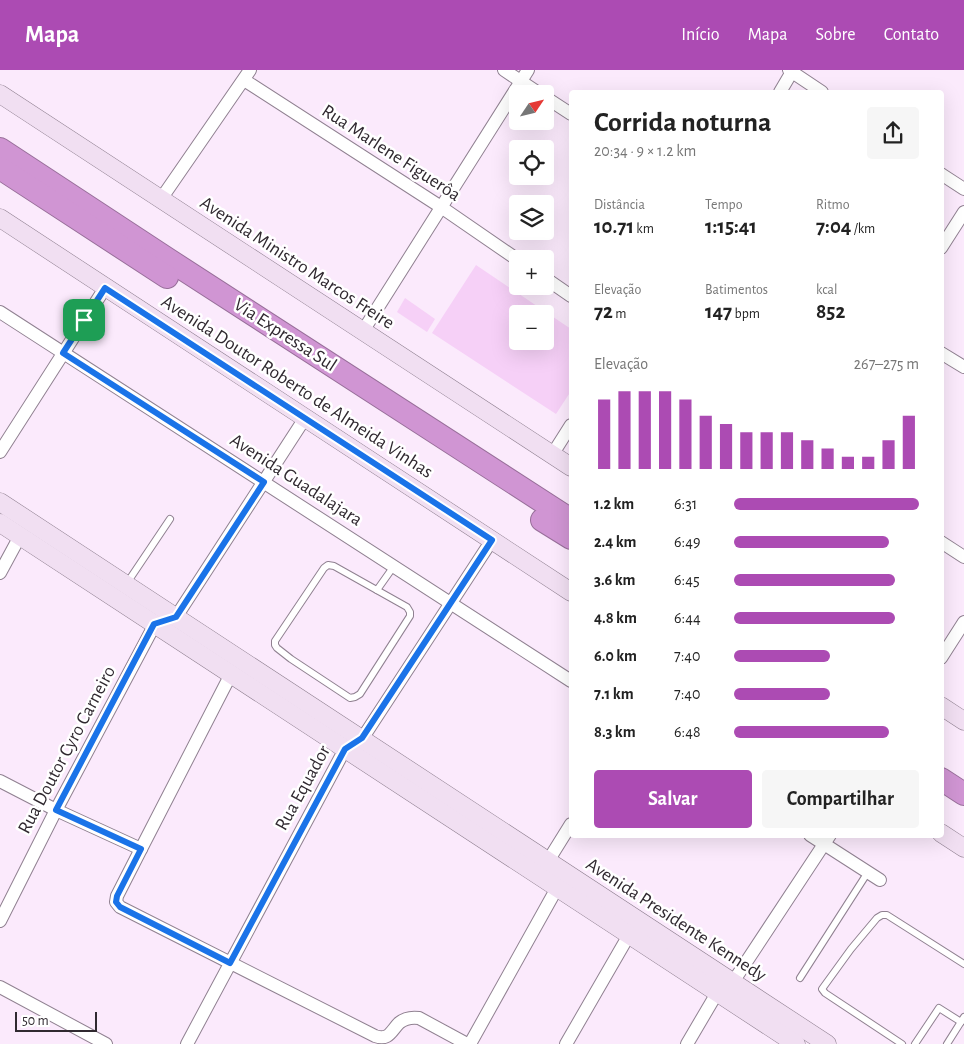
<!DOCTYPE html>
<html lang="pt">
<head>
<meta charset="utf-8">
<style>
	body { margin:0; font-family:"Alegreya Sans",sans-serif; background:#f6f6f6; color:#222; height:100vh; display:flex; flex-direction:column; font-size:19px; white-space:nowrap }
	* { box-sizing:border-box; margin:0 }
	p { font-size:16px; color:#767676 }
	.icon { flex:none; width:28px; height:28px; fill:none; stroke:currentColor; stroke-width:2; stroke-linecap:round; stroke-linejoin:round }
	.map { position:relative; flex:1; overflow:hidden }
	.side { position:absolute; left:569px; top:20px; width:375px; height:748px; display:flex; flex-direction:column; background:#fff; border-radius:5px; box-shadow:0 5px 20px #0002 }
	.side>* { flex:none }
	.needle { width:32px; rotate:55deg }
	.buttons { position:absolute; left:509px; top:15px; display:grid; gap:10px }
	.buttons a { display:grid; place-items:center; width:45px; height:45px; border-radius:5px; background:#fff; box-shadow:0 5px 20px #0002; font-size:25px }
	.scale { position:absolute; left:15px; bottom:12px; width:82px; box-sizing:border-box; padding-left:5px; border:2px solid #302930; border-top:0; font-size:14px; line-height:18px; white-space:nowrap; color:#302930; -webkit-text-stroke:4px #fff; paint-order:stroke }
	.pin { position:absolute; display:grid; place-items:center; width:42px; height:42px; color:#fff; margin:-21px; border-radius:10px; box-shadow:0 2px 8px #0006 }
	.round { display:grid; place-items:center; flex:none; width:52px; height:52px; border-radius:5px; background:#f6f6f6 }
	.summary { display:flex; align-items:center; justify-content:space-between; height:85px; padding:0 25px }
	h1 { font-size:28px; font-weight:700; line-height:38px }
	.metrics { display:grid; grid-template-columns:repeat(3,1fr); gap:8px; height:85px; padding:5px 25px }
	.metrics div { display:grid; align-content:center }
	.metrics b { font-size:21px; font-weight:700 }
	.metrics small { font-size:14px; font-weight:400 }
	.metrics p { font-size:14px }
	.chart { height:140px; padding:10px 25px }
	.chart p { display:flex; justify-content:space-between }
	.chart svg { width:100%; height:90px; margin-top:5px; stroke:#ac4bb3; stroke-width:6 }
	.primary-button { display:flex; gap:10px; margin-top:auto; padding:10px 25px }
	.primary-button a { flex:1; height:58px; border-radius:5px; background:#ac4bb3; color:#fff; font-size:20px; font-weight:700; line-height:58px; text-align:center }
	.primary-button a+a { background:#f6f6f6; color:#222 }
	ul { padding:0 25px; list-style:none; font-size:16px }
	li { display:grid; grid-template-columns:80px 60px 1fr; align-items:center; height:38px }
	li i { height:12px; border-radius:6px; background:#ac4bb3 }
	header { display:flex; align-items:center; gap:30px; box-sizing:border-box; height:70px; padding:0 25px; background:#ac4bb3; color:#fff }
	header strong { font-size:24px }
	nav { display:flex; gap:28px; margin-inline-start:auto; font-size:18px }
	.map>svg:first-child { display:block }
	.green { fill:#f6d0f7; fill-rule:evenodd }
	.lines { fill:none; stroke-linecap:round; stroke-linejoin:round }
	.service-casing { stroke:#908191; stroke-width:8 }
	.minor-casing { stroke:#908191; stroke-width:14 }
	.secondary-casing { stroke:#908191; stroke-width:19 }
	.motorway-casing { stroke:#986f9a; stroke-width:24 }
	.service { stroke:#fff; stroke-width:6 }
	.minor { stroke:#fff; stroke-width:12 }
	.secondary { stroke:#f1dff2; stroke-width:18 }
	.motorway { stroke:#d095d3; stroke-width:22 }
	.route-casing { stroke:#fff; stroke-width:10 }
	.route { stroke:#1a73e8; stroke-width:6 }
	.labels { text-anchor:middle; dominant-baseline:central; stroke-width:5; stroke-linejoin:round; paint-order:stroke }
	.street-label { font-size:19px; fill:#302930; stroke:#fff }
</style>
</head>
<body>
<header>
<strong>Mapa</strong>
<nav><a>Início</a><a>Mapa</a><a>Sobre</a><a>Contato</a></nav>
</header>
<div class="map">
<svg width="964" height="974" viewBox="0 0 964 974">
	<rect width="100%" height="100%" fill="#fbeafc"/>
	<!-- green -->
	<g class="green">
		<path d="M476,195l95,64v62l-15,23 -124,-81zM518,244h27v27h-27z"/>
		<polygon points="405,228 435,249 427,262 397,242"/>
	</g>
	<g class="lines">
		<defs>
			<g id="service">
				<polygon points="328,495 334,496 407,537 410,542 410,546 360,624 355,627 350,628 291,589 277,578 275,575 275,571 324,498"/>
				<polyline points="127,513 170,449"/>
				<polyline points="377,520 394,496"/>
				<polyline points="800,908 868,802"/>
				<polyline points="902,974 825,923 822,919 851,879 877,848 882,845 887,845 964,894"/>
				<polyline points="915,974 939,938 961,952"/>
				<polyline points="947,974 964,947"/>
			</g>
			<g id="minor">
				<polyline points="504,0 540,24"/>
				<polyline points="789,0 822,22"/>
				<polyline points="244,10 441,137 518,190"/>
				<polyline points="780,22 793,0"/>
				<polyline points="545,27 571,44"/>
				<polyline points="941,104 964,119"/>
				<polyline points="161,129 250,0"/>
				<polyline points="941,178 964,142"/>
				<polyline points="545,208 571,226"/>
				<polyline points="0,242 571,611"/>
				<polyline points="363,261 528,0"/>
				<polyline points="941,283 964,297"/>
				<polyline points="0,382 105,218"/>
				<polyline points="552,385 571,355"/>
				<polyline points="941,472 964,487"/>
				<polyline points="0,503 20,466"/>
				<polyline points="941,588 964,552"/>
				<path d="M0,711l56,29 85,39 -24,47 -1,6 4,5 255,129c14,5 16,-5 24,-13 6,-5 13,-6 20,-5l48,26"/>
				<polyline points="810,765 880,810"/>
				<polyline points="141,779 231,604"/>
				<polyline points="548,791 571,754"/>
				<polyline points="0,851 56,740 155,554 176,547 305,348"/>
				<polyline points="733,912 830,765"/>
				<polyline points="0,917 106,974"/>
				<polyline points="187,974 345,679 362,669 492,470"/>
				<polyline points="470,974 557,818"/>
				<polyline points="566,974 629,865"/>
				<polyline points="687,974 717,923"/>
			</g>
			<g id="secondary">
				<polyline points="0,24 571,397"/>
				<polyline points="0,148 571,522"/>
				<polyline points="0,432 827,974"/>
				<polyline points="0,453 796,974"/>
				<polyline points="941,636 964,651"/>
				<polyline points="941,763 964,778"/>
			</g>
			<g id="motorway">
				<polyline points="0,79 169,190 571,450"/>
				<polyline points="0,98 167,207"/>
				<polyline points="542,450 571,468"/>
				<polyline points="941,709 964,724"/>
			</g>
		</defs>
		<!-- service casing -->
		<use href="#service" class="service-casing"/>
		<!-- minor casing -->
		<use href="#minor" class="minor-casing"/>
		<!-- secondary casing -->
		<use href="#secondary" class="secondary-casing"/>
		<!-- motorway casing -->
		<use href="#motorway" class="motorway-casing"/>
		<!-- service -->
		<use href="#service" class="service"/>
		<!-- minor -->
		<use href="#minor" class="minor"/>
		<!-- secondary -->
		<use href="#secondary" class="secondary"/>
		<!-- motorway -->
		<use href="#motorway" class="motorway"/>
	</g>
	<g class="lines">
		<defs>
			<polygon id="route" points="105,218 492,470 362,668 345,679 230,893 120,837 116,832 117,826 141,779 56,740 154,554 176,547 264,412 63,283"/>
		</defs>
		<!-- route casing -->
		<use href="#route" class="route-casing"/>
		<!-- route -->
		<use href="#route" class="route"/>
	</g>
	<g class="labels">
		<!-- street labels -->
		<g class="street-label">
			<text transform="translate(391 83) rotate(33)">Rua Marlene Figuerôa</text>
			<text transform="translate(297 193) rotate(33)">Avenida Ministro Marcos Freire</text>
			<text transform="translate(285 265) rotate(33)">Via Expressa Sul</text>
			<text transform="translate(297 317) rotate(33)">Avenida Doutor Roberto de Almeida Vinhas</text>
			<text transform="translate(296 410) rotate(33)">Avenida Guadalajara</text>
			<text transform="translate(67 680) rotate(-62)">Rua Doutor Cyro Carneiro</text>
			<text transform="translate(303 718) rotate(-61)">Rua Equador</text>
			<text transform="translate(676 850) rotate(33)">Avenida Presidente Kennedy</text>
		</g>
	</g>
</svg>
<div class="buttons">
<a><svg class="needle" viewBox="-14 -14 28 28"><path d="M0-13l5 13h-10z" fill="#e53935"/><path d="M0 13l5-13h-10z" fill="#767676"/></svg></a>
<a><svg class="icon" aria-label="locate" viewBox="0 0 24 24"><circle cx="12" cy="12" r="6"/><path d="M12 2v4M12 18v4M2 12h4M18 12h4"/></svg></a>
<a><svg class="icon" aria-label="layers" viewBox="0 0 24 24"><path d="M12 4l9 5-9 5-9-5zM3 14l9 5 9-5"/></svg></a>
<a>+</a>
<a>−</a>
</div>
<div class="scale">50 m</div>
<div class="pin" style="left:84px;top:250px;background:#1e9e55"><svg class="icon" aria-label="arrive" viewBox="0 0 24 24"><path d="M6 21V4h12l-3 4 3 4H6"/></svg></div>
<section class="side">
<div class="summary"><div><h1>Corrida noturna</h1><p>20:34 · 9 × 1.2 km</p></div><a class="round"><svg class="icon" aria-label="share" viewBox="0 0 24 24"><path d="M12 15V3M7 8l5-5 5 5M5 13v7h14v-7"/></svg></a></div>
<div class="metrics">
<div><p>Distância</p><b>10.71<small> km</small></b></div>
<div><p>Tempo</p><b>1:15:41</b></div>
<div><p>Ritmo</p><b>7:04<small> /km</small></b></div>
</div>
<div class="metrics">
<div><p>Elevação</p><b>72<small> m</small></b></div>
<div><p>Batimentos</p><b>147<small> bpm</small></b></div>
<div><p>kcal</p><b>852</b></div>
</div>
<div class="chart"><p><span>Elevação</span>267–275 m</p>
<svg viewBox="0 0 160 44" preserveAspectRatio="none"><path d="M5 44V10M15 44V6M25 44V6M35 44V6M45 44V10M55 44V18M65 44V22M75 44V26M85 44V26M95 44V26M105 44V30M115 44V34M125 44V38M135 44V38M145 44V30M155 44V18"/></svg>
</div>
<ul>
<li><b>1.2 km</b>6:31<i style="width:100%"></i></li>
<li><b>2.4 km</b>6:49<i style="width:84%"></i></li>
<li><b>3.6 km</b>6:45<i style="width:87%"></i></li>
<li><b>4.8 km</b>6:44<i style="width:87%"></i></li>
<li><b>6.0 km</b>7:40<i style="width:52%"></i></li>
<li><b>7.1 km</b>7:40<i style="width:52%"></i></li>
<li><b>8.3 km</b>6:48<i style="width:84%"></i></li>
</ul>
<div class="primary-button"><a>Salvar</a><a>Compartilhar</a></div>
</section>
</div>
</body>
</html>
